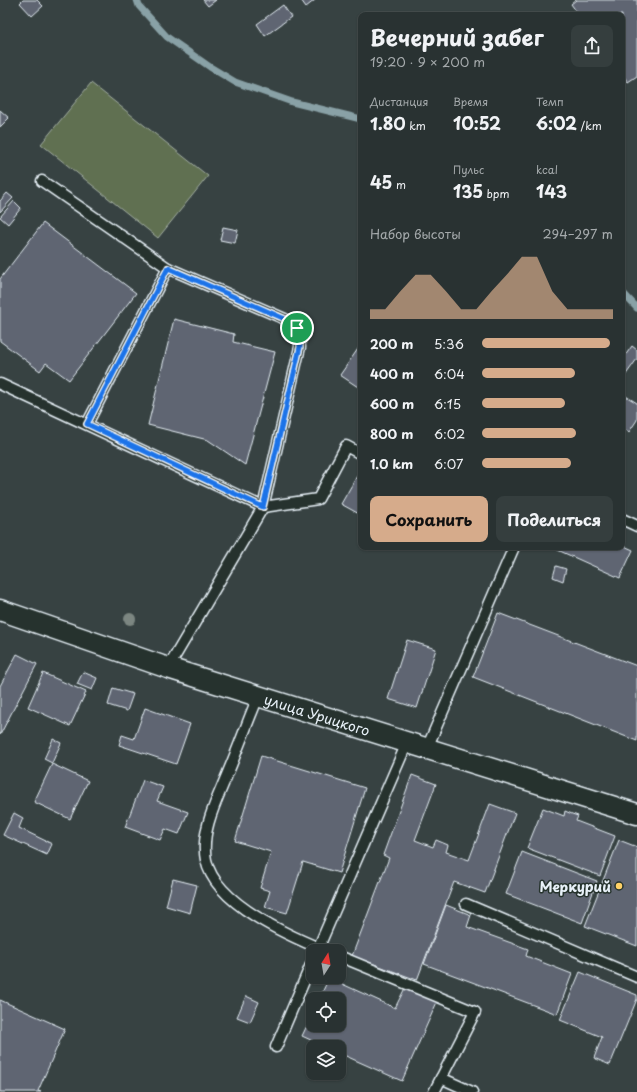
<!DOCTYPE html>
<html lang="ru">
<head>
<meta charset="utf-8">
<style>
	body { margin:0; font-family:"Playpen Sans",sans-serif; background:#353e3e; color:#f1f3f6; height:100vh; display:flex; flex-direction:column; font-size:15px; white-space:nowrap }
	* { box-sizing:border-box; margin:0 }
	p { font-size:13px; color:#a5aaac }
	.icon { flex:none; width:22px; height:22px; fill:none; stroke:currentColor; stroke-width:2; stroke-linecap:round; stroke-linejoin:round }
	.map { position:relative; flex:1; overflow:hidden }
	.details { position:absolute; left:358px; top:12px; width:267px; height:538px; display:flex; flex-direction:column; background:#293232; border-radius:8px; box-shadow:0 1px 3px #0004,0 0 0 1px #454d4d }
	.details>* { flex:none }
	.needle { width:26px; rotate:11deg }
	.tools { position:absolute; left:306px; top:944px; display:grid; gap:8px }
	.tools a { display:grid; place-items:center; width:40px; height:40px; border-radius:8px; background:#293232; box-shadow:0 1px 3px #0004,0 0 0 1px #454d4d; font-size:20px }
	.pin { position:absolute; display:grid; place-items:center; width:34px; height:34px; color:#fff; margin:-17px; border:2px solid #fff; border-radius:50%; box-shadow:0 1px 4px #0007 }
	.round { display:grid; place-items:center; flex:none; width:42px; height:42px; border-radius:8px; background:#353e3e }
	.summary { display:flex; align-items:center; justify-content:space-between; height:68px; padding:0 12px }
	h1 { font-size:22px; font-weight:700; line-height:30px }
	.figures { display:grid; grid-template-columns:repeat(3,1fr); gap:6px; height:68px; padding:4px 12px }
	.figures div { display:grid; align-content:center }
	.figures b { font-size:17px; font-weight:700 }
	.figures small { font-size:11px; font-weight:400 }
	.figures p { font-size:11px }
	.chart { height:112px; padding:8px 12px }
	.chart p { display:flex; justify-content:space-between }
	.chart svg { width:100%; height:72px; margin-top:4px; fill:#d6ab8b; opacity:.7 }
	.primary-button { display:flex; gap:8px; margin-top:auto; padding:8px 12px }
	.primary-button a { flex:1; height:46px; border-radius:8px; background:#d6ab8b; color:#111; font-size:16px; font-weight:700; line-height:46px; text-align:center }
	.primary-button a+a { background:#353e3e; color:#f1f3f6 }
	ul { padding:0 12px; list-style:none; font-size:13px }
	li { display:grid; grid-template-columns:64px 48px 1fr; align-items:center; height:30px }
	li i { height:10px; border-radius:5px; background:#d6ab8b }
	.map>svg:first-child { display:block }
	.green { fill:#616f51; stroke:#a4b0a4 }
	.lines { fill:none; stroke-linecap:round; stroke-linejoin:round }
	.stream { stroke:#89a1a6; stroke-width:7 }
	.building { fill:#5f6572; stroke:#e8f1f8 }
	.service-casing { stroke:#e8f1f8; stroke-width:13 }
	.minor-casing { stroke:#e8f1f8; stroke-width:23 }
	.service { stroke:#26332d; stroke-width:10 }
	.minor { stroke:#26332d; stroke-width:20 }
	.tree { fill:#7b8681 }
	.route-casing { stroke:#fff; stroke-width:8 }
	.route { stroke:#1a73e8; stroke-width:5 }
	.poi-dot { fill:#ffd166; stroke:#26332d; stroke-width:1.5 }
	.labels { text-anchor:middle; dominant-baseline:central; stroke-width:3; stroke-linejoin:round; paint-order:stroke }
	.street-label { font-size:14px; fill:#e8f1f8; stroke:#26332d }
	.poi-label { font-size:14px; font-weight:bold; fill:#e8f1f8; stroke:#26332d; text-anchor:end }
</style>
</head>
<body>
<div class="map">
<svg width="637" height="1092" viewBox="0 0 637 1092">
	<rect width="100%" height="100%" fill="#374242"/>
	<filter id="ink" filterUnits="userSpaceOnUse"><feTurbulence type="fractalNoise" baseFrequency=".025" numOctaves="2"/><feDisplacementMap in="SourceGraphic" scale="8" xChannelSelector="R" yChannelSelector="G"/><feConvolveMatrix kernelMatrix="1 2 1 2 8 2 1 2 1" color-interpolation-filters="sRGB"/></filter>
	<g filter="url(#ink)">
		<!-- green -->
		<polygon class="green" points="91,83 208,176 158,238 41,144"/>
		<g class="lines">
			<!-- stream -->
			<g class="stream">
				<polyline points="137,0 139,6 167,37 210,67 235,82 292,102 361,119"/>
				<polyline points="622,292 637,308"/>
			</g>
		</g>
		<!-- building -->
		<g class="building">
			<polygon points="23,0 37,0 43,6 32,16 20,3"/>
			<polygon points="203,0 216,0 208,6"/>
			<polygon points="301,0 315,0 306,7"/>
			<polygon points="576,0 637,0 637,76 628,82 622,74 622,15 579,15 571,4"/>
			<polygon points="283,5 291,17 265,36 257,24"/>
			<polygon points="0,110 9,118 0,127"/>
			<polygon points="7,193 13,198 0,212 0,201"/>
			<polygon points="14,201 21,208 8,224 0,217"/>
			<polygon points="43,223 136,293 69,380 46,363 40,371 0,341 0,279"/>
			<polygon points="223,227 238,230 235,243 220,240"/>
			<polygon points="174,319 234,334 233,342 275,352 245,465 208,440 148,425"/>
			<polygon points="360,346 361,347 361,389 340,375"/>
			<polygon points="632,346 637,350 637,359 622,380 622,360"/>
			<polygon points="624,395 637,403 637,420 629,432 622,427 622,397"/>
			<polygon points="357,476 361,478 361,515 341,504"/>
			<polygon points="622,545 633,550 620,578 551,547 622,547"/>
			<polygon points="556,566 566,569 563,581 553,577"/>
			<polygon points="498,613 637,666 637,741 473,677"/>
			<polygon points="407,640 436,649 417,708 388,699"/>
			<polygon points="17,654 37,664 0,735 0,686"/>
			<polygon points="83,672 97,678 92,690 77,684"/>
			<polygon points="43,673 86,692 70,726 28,707"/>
			<polygon points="113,688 133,694 127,711 108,705"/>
			<polygon points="145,708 190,724 176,764 119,745 122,735 134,739"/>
			<polygon points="53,739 61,743 52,763 44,759"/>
			<polygon points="261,756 365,788 339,873 303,862 287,913 265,907 270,891 260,888 271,852 235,841"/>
			<polygon points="52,764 88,781 70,819 34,802"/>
			<polygon points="412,775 436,784 415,840 433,847 436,840 448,845 446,852 469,860 490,804 515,813 485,893 454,882 417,980 352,956 389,858 383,855"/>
			<polygon points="143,780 163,787 157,801 188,812 179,834 165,829 160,840 125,827"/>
			<polygon points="543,808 564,816 565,811 572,814 578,816 576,821 615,836 600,876 527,848"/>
			<polygon points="14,813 23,818 19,828 52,844 47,855 3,835"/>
			<polygon points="619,840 637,847 637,946 585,926"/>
			<polygon points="522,852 597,881 582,923 506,894"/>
			<polygon points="173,879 197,885 190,913 166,906"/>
			<polygon points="446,905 471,915 467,927 528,949 526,956 572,974 557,1014 424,964"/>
			<polygon points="580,972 637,995 637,999 610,1065 594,1058 602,1037 560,1020"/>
			<polygon points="329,978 395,1008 405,988 437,1002 402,1081 339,1053 339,1047 326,1047 302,1036 313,1013 313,1025 339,1025 339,999 319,999"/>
			<polygon points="246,996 259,1002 250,1022 237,1017"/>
			<polygon points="0,1000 65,1029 38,1091 41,1092 0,1092"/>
		</g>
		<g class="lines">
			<defs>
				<g id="service">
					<path d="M42,181l126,87 117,51c11,9 15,13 15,28l-37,160 55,-8 28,-53 15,8"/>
					<polyline points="0,384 263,507 168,668"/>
					<polyline points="87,424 168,268"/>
					<polyline points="622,519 637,526"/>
					<path d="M258,697c-10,24 -19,49 -29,73 -11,28 -29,60 -23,90 9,44 83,76 120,91"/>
					<polyline points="427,748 514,547"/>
					<polyline points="466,904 637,977"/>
					<polyline points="317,951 407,743"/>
					<polyline points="339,956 475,1012 434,1092"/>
					<polyline points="276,1047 313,960"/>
					<polyline points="441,1078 472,1092"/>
				</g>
				<g id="minor">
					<path id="s1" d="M0,610l168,58 469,146"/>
				</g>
			</defs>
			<!-- service casing -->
			<use href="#service" class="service-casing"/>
			<!-- minor casing -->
			<use href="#minor" class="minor-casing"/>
			<!-- service -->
			<use href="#service" class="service"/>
			<!-- minor -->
			<use href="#minor" class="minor"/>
		</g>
		<!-- trees -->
		<circle class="tree" cx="130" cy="619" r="6"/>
	</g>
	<g class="lines" filter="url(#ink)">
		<defs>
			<path id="route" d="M168,268l117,51c11,9 15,13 15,28l-37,160 -176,-83z"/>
		</defs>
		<!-- route casing -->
		<use href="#route" class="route-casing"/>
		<!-- route -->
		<use href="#route" class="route"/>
	</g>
	<!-- markers -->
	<circle class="poi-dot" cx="619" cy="886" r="4"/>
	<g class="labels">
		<!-- street labels -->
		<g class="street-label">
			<text stroke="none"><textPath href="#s1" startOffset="334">улица Урицкого</textPath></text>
		</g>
		<!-- poi labels -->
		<g class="poi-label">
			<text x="611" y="886">Меркурий</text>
		</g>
	</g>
</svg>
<div class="tools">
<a><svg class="needle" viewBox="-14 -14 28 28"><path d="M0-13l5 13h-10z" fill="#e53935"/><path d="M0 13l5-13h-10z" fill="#a5aaac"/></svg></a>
<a><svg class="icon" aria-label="locate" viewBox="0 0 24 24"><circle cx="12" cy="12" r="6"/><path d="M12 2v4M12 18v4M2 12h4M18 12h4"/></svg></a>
<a><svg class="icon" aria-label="layers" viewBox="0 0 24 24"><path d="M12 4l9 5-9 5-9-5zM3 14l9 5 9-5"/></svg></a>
</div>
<div class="pin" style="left:297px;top:328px;background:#1e9e55"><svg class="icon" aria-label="arrive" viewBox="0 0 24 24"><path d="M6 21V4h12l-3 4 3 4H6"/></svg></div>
<section class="details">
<div class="summary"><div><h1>Вечерний забег</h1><p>19:20 · 9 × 200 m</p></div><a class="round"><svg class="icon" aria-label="share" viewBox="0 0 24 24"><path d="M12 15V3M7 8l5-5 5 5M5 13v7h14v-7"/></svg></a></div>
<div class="figures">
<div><p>Дистанция</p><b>1.80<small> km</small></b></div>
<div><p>Время</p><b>10:52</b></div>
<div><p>Темп</p><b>6:02<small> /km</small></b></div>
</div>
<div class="figures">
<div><b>45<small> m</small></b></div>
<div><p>Пульс</p><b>135<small> bpm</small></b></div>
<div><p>kcal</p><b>143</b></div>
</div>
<div class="chart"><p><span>Набор высоты</span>294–297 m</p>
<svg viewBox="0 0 160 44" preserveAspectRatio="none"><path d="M0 44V38L10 38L20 27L30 17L40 17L50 27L60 38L70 38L80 27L90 17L100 6L110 6L120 27L130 38L140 38L150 38L160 38V44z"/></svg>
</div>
<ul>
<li><b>200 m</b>5:36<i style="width:98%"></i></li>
<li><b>400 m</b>6:04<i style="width:71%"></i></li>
<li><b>600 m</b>6:15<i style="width:63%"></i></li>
<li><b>800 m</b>6:02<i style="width:72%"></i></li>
<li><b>1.0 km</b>6:07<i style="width:68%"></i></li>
</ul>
<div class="primary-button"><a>Сохранить</a><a>Поделиться</a></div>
</section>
</div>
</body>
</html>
